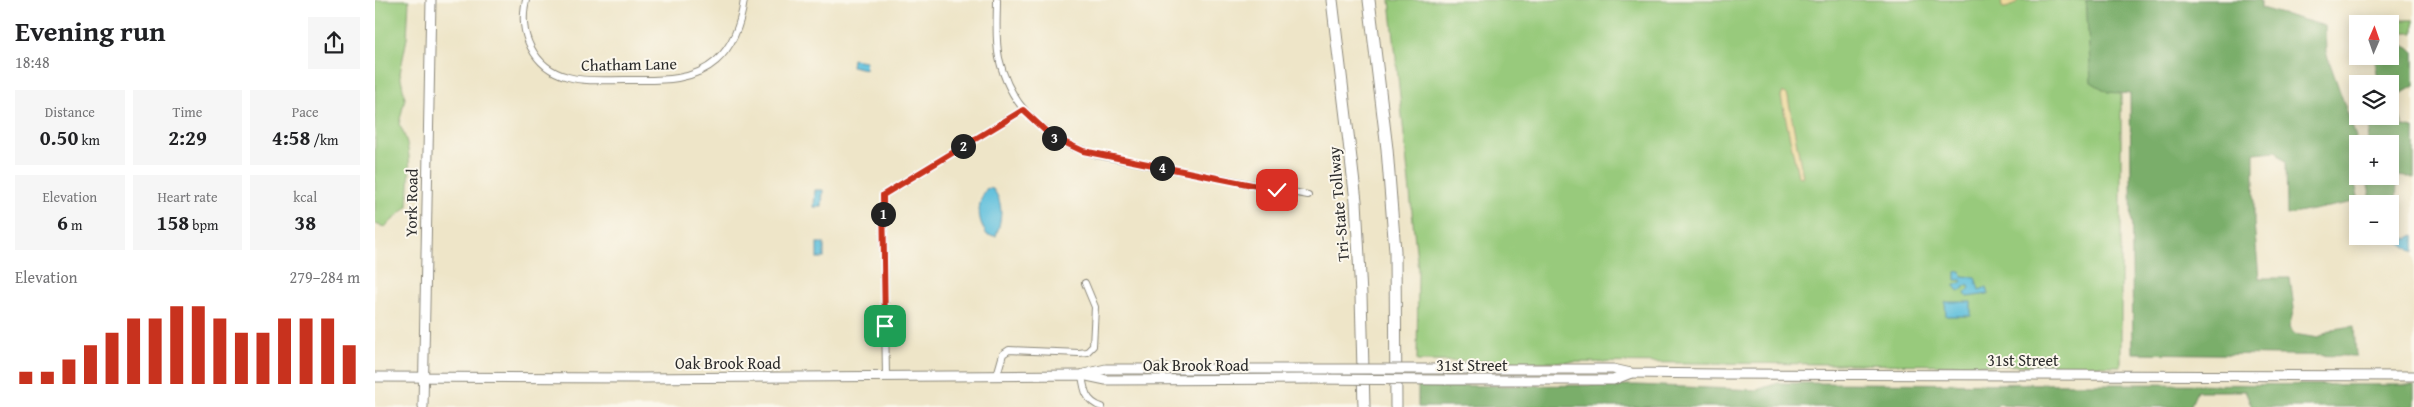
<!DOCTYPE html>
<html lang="en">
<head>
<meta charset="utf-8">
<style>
	body { margin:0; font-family:"Gentium Book Plus",serif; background:#f6f6f6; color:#202124; height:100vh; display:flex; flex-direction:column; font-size:19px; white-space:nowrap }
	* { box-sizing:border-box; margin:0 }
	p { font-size:16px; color:#757577 }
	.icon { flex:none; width:28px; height:28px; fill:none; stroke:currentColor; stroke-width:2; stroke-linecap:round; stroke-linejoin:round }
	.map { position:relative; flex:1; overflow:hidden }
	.sheet { display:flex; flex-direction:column; background:#fff; width:375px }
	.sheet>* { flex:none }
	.needle { width:32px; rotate:2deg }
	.tools { position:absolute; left:1974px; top:15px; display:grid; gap:10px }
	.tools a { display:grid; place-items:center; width:50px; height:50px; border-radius:0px; background:#fff; box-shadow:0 2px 12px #0003; font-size:25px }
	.pin { position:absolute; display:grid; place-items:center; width:42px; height:42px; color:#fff; margin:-21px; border-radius:10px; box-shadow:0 2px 8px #0006 }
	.km { position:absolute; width:25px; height:25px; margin:-12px; border-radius:50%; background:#222; color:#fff; font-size:14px; line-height:25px; text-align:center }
	.round { display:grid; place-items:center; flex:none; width:52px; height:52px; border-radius:0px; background:#f6f6f6 }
	.headline { display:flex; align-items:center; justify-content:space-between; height:85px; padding:0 15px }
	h1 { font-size:28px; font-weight:800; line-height:38px }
	.stats { display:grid; grid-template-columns:repeat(3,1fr); gap:8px; height:85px; padding:5px 15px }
	.stats div { display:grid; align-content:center; border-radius:0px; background:#f6f6f6; text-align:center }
	.stats b { font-size:21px; font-weight:800 }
	.stats small { font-size:14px; font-weight:400 }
	.stats p { font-size:14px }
	.chart { height:140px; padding:10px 15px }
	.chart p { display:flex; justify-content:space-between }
	.chart svg { width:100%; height:90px; margin-top:5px; stroke:#c8321e; stroke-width:6 }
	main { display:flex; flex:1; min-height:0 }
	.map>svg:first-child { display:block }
	.green { fill:#98ca7b; stroke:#627a53 }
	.forest { fill:#7aae6b; stroke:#526c4b }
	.sand { fill:#eeda9e; stroke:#8c8264 }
	.water { fill:#5ebfdc; stroke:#447584 }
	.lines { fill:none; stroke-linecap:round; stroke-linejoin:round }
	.street-casing { stroke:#8c887a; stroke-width:8 }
	.secondary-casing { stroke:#8c887a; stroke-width:11 }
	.highway-casing { stroke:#8c887a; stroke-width:13 }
	.street { stroke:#fff; stroke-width:6 }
	.secondary { stroke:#fff; stroke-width:9 }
	.highway { stroke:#fff; stroke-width:11 }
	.secondary-bridge-casing { stroke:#8c887a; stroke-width:11; stroke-linecap:butt }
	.secondary-bridge { stroke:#fff; stroke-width:9 }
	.route-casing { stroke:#fff; stroke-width:10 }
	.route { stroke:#c8321e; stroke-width:6 }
	.labels { text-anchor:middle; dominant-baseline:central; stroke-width:4; stroke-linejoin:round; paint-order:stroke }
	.street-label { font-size:16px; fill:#2b2b2b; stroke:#fbf7ec }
</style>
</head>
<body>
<main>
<section class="sheet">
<div class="headline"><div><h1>Evening run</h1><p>18:48</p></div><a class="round"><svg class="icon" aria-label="share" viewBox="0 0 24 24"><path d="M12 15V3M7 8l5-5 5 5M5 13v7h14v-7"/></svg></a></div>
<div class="stats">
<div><p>Distance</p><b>0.50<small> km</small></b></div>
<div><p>Time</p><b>2:29</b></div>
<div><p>Pace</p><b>4:58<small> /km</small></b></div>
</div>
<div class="stats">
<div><p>Elevation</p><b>6<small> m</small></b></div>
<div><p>Heart rate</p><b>158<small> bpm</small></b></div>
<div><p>kcal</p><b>38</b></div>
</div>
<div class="chart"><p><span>Elevation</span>279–284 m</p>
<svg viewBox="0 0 160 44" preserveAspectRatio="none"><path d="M5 44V38M15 44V38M25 44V32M35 44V25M45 44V19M55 44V12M65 44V12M75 44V6M85 44V6M95 44V12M105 44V19M115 44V19M125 44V12M135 44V12M145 44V12M155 44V25"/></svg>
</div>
</section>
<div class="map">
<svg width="2039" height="407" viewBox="0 0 2039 407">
	<rect width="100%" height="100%" fill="#fbf7ec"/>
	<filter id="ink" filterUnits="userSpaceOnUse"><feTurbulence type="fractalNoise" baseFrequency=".02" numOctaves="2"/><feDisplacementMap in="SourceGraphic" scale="10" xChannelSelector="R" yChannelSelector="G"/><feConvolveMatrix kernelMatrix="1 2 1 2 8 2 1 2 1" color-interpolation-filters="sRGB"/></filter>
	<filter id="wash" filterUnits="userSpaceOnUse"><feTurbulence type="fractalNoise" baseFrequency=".0096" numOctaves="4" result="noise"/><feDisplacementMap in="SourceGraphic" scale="20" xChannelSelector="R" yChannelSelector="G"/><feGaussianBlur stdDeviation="1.12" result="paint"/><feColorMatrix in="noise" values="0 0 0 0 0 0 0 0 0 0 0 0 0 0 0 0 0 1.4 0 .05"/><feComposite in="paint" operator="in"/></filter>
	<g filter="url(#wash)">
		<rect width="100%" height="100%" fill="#eee5c8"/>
		<!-- green -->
		<g class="green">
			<path d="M0,0h34l-2,38 -7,35 5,25 -6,26c15,26 10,53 9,82l-23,21 -10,-3z"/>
			<polygon points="1015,0 1746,0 1746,366 1042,361 1043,270"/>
			<polygon points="1988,20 2039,20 2039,33 2015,33 2015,24 1988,24"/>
		</g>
		<!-- forest -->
		<g class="forest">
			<polygon points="1711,0 1886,0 1886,8 1950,26 1951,52 1981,137 1975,161 1984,201 1912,215 1911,162 1901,151 1879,153 1879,223 1884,278 1915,278 1919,308 1914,328 1919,334 1943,338 1958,329 1979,326 1981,356 1758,353 1755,94 1733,92 1716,82"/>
			<polygon points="2015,38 2039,51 2039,86 2019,98 2028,126 2039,128 2039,178 2022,176 2021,213 2015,215 2015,204 1997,204 1991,176 2015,176 2015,144 1992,144 1997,116 2015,116 2015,84 2004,84 1999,56 2015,56"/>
			<polygon points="1403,383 2039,385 2039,407 1877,407 1870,391 1822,391 1815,407 1673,407 1622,404 1622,407 1043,407 1043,386 1261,385 1382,390"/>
		</g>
		<!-- sand -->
		<g class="sand">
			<path d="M1626,0h17c-1,4 -9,8 -14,8l-2,-1z"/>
			<polygon points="1408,92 1413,97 1428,177 1423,176 1406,97"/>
		</g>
		<!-- water -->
		<g class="water">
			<polygon points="477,59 491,61 490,69 476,66"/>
			<path d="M612,188l6,1c11,14 9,30 3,47l-9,-1c-10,-16 -11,-31 0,-47z"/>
			<polygon points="440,190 448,190 447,207 439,207"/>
			<path d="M2015,235c8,7 16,5 24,0v18l-13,-10 -9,-3z"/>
			<rect x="442" y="243" width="7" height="15"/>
			<polygon points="1586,271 1587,276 1600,277 1604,290 1612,287 1614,294 1592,297 1590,293 1595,288 1593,284 1584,292 1579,286 1587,282 1586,280 1581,280 1581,272"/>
			<polygon points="1570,302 1596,302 1596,316 1571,316"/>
		</g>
	</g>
	<g filter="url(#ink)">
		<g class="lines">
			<defs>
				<g id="street">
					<path d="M151,0c-8,33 7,68 42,77 18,5 39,3 57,3 31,0 66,3 91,-19 18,-16 25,-38 28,-61"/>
					<path d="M622,0c0,19 -2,39 2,58 11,50 50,85 99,97l210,40"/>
					<polyline points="622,375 628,354 634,350 704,353 712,352 718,346 720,307 710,283"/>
					<path d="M707,375c2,15 4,27 20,32"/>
					<polyline points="511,376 508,195 648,110"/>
				</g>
				<g id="secondary">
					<polyline points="1069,369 1238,369 1256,373 1343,374 2039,376"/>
					<polyline points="709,374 731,369 936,369"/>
					<polyline points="0,377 264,378 707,375 731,380 936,379"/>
					<polyline points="1070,380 1238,380 1256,373"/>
					<polyline points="48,407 56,0"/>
				</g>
				<g id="highway">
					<polyline points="957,0 981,201 986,295 989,407"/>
					<polyline points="994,0 1012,149 1020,251 1021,407"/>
				</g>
			</defs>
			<!-- street casing -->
			<use href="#street" class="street-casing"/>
			<!-- secondary casing -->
			<use href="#secondary" class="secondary-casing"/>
			<!-- highway casing -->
			<use href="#highway" class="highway-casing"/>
			<!-- street -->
			<use href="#street" class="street"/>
			<!-- secondary -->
			<use href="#secondary" class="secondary"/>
			<!-- highway -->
			<use href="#highway" class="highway"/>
			<defs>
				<g id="secondary-bridge">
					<polyline points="936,369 1069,369"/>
					<polyline points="936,379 1070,380"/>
				</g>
			</defs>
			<!-- secondary-bridge casing -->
			<use href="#secondary-bridge" class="secondary-bridge-casing"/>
			<!-- secondary-bridge -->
			<use href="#secondary-bridge" class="secondary-bridge"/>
		</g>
	</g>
	<g class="lines" filter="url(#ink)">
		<defs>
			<polyline id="route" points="510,326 508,195 648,110 676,136 708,151 902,190"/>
		</defs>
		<!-- route casing -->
		<use href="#route" class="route-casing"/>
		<!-- route -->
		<use href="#route" class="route"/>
	</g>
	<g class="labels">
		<!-- street labels -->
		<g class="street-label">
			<text transform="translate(254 64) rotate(-1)">Chatham Lane</text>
			<text transform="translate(36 203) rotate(-89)">York Road</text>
			<text transform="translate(963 204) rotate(-95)">Tri-State Tollway</text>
			<text x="1648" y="360">31st Street</text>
			<text x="353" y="363">Oak Brook Road</text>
			<text x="821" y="365">Oak Brook Road</text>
			<text x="1097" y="365">31st Street</text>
		</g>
	</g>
</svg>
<div class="tools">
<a><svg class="needle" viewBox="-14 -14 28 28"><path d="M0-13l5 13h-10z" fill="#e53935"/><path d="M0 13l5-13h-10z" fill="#757577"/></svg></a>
<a><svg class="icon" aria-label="layers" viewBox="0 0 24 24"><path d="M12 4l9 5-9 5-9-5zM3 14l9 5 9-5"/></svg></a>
<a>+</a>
<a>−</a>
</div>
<div class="pin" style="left:510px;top:326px;background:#1e9e55"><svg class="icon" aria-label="arrive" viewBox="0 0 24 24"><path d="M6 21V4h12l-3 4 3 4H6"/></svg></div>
<div class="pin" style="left:902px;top:190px;background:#d93025"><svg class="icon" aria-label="check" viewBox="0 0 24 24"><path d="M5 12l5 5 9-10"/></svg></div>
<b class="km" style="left:508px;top:214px">1</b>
<b class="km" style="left:588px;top:146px">2</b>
<b class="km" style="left:679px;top:138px">3</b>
<b class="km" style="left:787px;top:168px">4</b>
</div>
</main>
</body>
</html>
